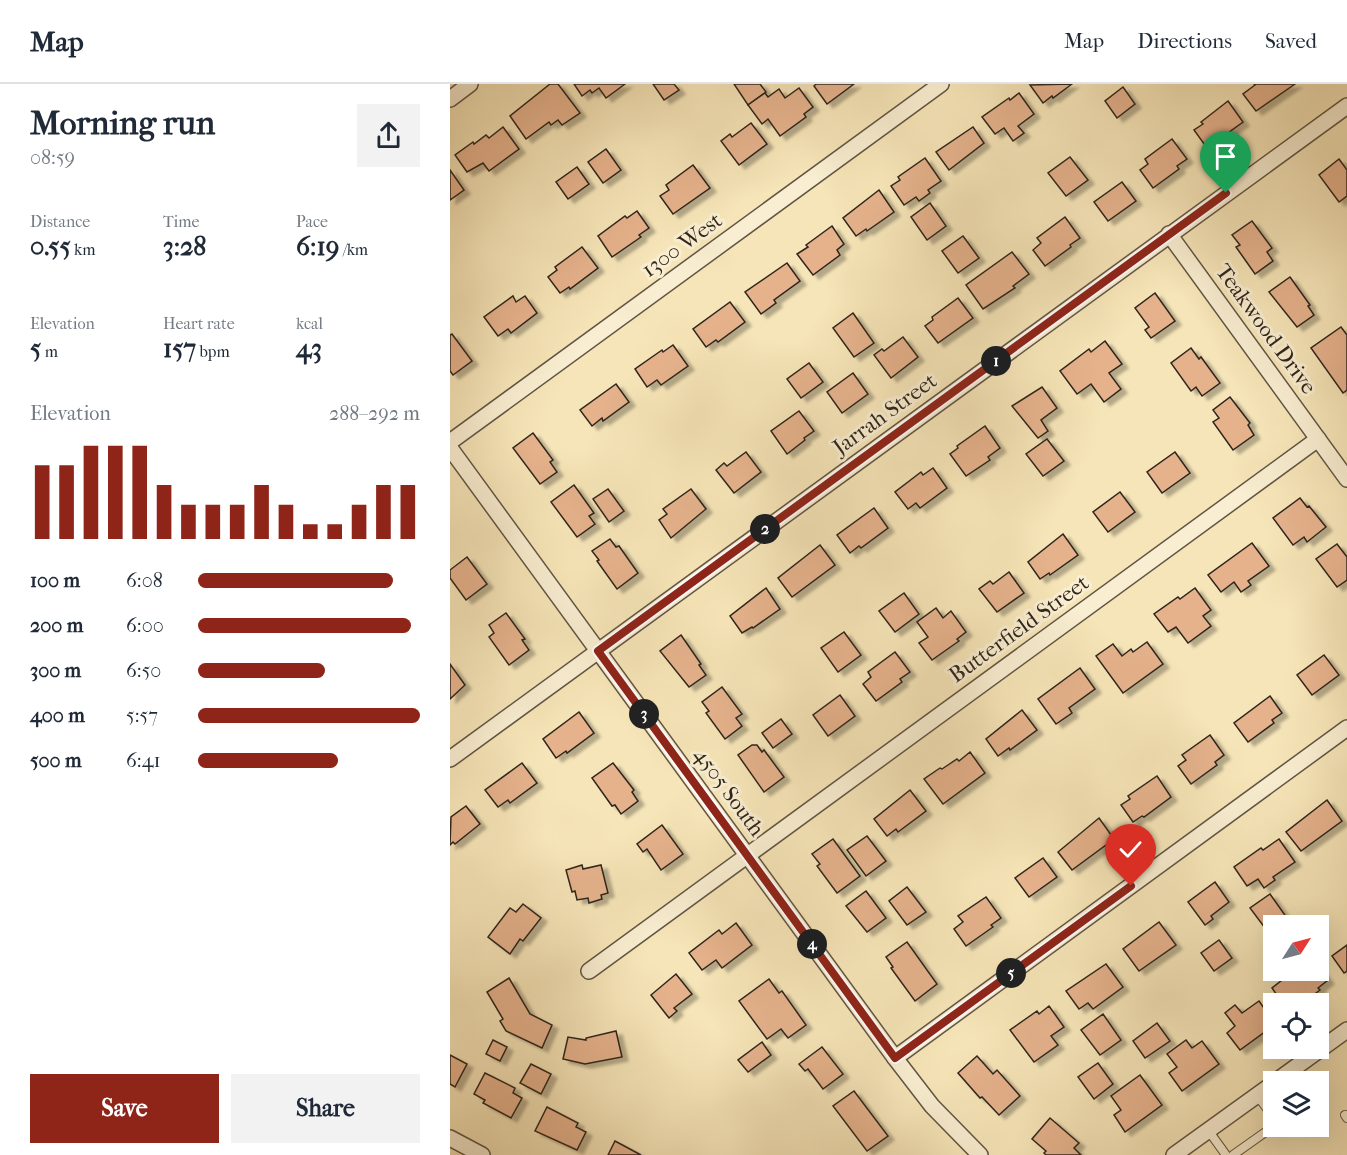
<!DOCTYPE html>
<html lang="en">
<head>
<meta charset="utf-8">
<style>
	body { margin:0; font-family:"IM FELL French Canon",serif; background:#f2f2f3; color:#1f2937; height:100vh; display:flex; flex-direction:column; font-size:22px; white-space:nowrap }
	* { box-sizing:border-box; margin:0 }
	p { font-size:20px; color:#747a83 }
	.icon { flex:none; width:33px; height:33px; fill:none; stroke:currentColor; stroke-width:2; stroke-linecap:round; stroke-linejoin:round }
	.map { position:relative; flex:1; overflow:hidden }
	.drawer { display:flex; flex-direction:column; background:#fff; width:450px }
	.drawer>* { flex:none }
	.needle { width:39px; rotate:54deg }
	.controls { position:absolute; left:813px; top:831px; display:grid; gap:12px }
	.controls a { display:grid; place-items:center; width:66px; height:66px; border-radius:0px; background:#fff; box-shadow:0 6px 24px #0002; font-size:30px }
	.pin { position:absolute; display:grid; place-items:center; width:51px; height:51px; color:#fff; margin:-62px -26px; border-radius:50% 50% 50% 0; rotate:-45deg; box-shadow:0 0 6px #0007 }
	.pin .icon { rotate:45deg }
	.km { position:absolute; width:30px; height:30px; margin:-15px; border-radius:50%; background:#222; color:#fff; font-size:16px; line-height:30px; text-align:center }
	.round { display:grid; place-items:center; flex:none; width:63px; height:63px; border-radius:0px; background:#f2f2f3 }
	.overview { display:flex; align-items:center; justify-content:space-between; height:102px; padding:0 30px }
	h1 { font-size:33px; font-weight:700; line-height:45px }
	.figures { display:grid; grid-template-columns:repeat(3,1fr); gap:9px; height:102px; padding:6px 30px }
	.figures div { display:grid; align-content:center }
	.figures b { font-size:26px; font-weight:700 }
	.figures small { font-size:16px; font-weight:400 }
	.figures p { font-size:16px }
	.chart { height:168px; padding:12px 30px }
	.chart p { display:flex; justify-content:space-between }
	.chart svg { width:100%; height:108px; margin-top:6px; stroke:#8f2418; stroke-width:6 }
	.button { display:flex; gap:12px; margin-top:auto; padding:12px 30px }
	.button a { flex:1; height:69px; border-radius:0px; background:#8f2418; color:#fff; font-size:24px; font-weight:700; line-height:69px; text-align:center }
	.button a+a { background:#f2f2f3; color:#1f2937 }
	ul { padding:0 30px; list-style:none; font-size:20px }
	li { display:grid; grid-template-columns:96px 72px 1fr; align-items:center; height:45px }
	li i { height:15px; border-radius:8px; background:#8f2418 }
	header { display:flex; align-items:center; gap:36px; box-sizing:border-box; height:84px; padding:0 30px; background:#fff; border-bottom:2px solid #e0e1e3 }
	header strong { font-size:28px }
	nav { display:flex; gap:33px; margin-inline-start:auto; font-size:21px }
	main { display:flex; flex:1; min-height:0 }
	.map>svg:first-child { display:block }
	.building { fill:#e5b28c; stroke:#2f251c; stroke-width:1.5; filter:url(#shadow) }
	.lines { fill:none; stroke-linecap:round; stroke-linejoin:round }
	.service-casing { stroke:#615543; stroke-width:10 }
	.minor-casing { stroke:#615543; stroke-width:18 }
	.service { stroke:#f9eed1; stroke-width:8 }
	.minor { stroke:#f9eed1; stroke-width:15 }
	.route-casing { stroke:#fff; stroke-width:12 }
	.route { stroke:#8f2418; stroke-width:8 }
	.labels { text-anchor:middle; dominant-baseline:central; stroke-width:6; stroke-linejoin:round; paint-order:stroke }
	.street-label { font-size:22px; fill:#2f251c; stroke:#f9eed1 }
</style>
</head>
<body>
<header>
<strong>Map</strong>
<nav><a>Map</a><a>Directions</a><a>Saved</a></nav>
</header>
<main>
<section class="drawer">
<div class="overview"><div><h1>Morning run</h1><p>08:59</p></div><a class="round"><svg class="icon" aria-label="share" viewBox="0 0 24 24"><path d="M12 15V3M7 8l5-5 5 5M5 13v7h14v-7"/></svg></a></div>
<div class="figures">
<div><p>Distance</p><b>0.55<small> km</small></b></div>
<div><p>Time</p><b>3:28</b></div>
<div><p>Pace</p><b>6:19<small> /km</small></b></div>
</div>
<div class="figures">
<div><p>Elevation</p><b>5<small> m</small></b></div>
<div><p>Heart rate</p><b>157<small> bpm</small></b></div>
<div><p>kcal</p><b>43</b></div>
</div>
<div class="chart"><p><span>Elevation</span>288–292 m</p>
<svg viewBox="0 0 160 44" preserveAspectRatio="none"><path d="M5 44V14M15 44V14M25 44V6M35 44V6M45 44V6M55 44V22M65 44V30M75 44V30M85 44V30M95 44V22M105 44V30M115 44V38M125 44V38M135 44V30M145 44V22M155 44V22"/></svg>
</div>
<ul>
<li><b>100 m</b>6:08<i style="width:88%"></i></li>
<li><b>200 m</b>6:00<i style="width:96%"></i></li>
<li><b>300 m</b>6:50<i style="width:57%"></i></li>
<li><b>400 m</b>5:57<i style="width:100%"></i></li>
<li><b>500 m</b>6:41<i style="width:63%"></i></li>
</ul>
<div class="button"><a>Save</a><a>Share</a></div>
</section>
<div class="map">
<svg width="897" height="1071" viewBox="0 0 897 1071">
	<defs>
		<filter id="shadow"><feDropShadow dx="6" dy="4" stdDeviation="1.5" flood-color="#0004"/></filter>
	</defs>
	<rect width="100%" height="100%" fill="#f6e5b8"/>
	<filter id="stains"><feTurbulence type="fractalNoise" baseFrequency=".00333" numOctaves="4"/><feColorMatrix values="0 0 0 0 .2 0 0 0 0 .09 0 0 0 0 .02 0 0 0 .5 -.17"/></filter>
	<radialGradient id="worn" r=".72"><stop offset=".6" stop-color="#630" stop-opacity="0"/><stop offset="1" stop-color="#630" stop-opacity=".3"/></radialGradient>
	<!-- building -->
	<g class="building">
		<polygon points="100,0 108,0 130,29 112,41 108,36 101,41 99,38 76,55 60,32"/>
		<polygon points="124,0 175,0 156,14 149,4 142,9 140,6 132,12"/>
		<polygon points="203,0 224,0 229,6 214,16"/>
		<polygon points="284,0 310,0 316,8 298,21"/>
		<polygon points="366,0 404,0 377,20 364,2"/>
		<polygon points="622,0 603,14 602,12 593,19 580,1"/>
		<polygon points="804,0 845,0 806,27 793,10 805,1"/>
		<polygon points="673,3 685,20 667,34 655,17"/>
		<polygon points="349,4 363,23 354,30 356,33 330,52 318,35 312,40 298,21 315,9 318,13 329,5 335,14"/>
		<polygon points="569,9 584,30 568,42 574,49 563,57 554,44 545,50 532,33 559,14 560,16"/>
		<polygon points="778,17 793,38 757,64 744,46 753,40 751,38"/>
		<polygon points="301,39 317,60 289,81 271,57 280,50 282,53"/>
		<polygon points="53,43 69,65 39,87 33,79 17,88 5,71 23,58 24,60 36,51 39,54"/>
		<polygon points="523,43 534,59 499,86 486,68"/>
		<polygon points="722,55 737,75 727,82 729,85 703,104 690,86 698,80 695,75"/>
		<polygon points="156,65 171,86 153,99 138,78"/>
		<polygon points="620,73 638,96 616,112 598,89"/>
		<polygon points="475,74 491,97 478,106 480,109 469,117 466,113 454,121 441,102 450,96 448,93"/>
		<polygon points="889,75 897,86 897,112 889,118 869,91"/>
		<polygon points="243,81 260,104 223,130 210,112 219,106 216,101"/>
		<polygon points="127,83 139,100 118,115 106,98"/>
		<polygon points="0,86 14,106 0,116"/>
		<polygon points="672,98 686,117 658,137 644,118"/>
		<polygon points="429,106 444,128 417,147 416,145 406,152 393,134"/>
		<polygon points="480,119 496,142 477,156 461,133"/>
		<polygon points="187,127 199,144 189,151 191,153 162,173 148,152 175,132 177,134"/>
		<polygon points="615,133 630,154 620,161 621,163 595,182 583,166 591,159 587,154"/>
		<polygon points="802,137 822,164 817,168 823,177 805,190 786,163 790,161 782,151"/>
		<polygon points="382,142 394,160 387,166 390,171 363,191 347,170 358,163 356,161"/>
		<polygon points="513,152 529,174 508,189 492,167"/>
		<polygon points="132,163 148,184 120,205 119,203 110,209 98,193 107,186 105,183"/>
		<polygon points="562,168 579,190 563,202 565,204 533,225 516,201"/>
		<polygon points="337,179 350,197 324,216 326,219 311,230 295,208"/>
		<polygon points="840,193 860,221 858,222 864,231 847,243 819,208"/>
		<polygon points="705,209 725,237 701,254 695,246 699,243 685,224"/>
		<polygon points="63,212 66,218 75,212 87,229 61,249 58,245 48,252 34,233"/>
		<polygon points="508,214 523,234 488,259 475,242 483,236 482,233"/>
		<polygon points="280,218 295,238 268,258 266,256 256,263 243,245"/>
		<polygon points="403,229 424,259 404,273 383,244"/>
		<polygon points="891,243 897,251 897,306 893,309 861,264"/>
		<polygon points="2,250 22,277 3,291 0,287 0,251"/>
		<polygon points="453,253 468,273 441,294 424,271 432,265 434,267"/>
		<polygon points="655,257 672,280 659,289 671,305 654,318 641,300 627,310 610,287 639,265 641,268"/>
		<polygon points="223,261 238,282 211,301 207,296 197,303 185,285 212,266 213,268"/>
		<polygon points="741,264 749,275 751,273 770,299 752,312 746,303 741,307 721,279"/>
		<polygon points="359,279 373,298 351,314 337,295"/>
		<polygon points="403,289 418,310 392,329 377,308"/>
		<polygon points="166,300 179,318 153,337 152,334 142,342 130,326"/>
		<polygon points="592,303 607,324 591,336 598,347 588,354 562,322"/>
		<polygon points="780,313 800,339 798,341 804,351 783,366 763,338 769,334 763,326"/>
		<polygon points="349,327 364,347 354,354 355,356 337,370 321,347"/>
		<polygon points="535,342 550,364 538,373 540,376 516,392 500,370 508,364 507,362"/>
		<polygon points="83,349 103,376 100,378 107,388 90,400 63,364"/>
		<polygon points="597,355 614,377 593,392 576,370"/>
		<polygon points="296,368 311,388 284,409 266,386 274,379 277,382"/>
		<polygon points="725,368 740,389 712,409 697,388"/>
		<polygon points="483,384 497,404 470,424 466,419 458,425 445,408 471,388 473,391"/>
		<polygon points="124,401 144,429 139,432 145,440 127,453 101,418"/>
		<polygon points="158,405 174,427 159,438 143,415"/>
		<polygon points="241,405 256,425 221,454 209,436 217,430 213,425"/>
		<polygon points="670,408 685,428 658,448 643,428"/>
		<polygon points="850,414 857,423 859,422 876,443 857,458 854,453 843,461 823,434"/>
		<polygon points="424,424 438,444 411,464 409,462 400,469 387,451"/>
		<polygon points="613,450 628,471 600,491 599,489 590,495 578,478"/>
		<polygon points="160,455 166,463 169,462 188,489 167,505 147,477 149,476 142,467"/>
		<polygon points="802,459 819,482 798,497 801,501 791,508 784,498 771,508 758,491"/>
		<polygon points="887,460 897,473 897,496 887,503 866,475"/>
		<polygon points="370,461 385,481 342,513 328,494"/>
		<polygon points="17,473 37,500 16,516 0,494 0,486"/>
		<polygon points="559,488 574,509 547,528 529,505 540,497 543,500"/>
		<polygon points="316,504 330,525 303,544 302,543 292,549 280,532"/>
		<polygon points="745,504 761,526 753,532 761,542 738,559 726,543 718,548 704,530 728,513 730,515"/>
		<polygon points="454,509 469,530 445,548 429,527"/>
		<polygon points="486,524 493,534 501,527 516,548 507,555 509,557 482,576 469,559 478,553 467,538"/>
		<polygon points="56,529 75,555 72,556 79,566 59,581 39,553 44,549 39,541"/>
		<polygon points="394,548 411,571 388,588 371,564"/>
		<polygon points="231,551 251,580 249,581 256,591 239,603 210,567"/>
		<polygon points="697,558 713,580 673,609 646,572 663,560 672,572 681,565 683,568"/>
		<polygon points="445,568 460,588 450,595 452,598 426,617 413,600 421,593 418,588"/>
		<polygon points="874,571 889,591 862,611 847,591"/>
		<polygon points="0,580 15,601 0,615"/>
		<polygon points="630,584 645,605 619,624 622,629 606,640 588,615"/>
		<polygon points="272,603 292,630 286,634 292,642 275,655 256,629 259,627 252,618"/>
		<polygon points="390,611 405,632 378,652 363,631"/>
		<polygon points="820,612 832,629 822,636 824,639 798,658 784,639"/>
		<polygon points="572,626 587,646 560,666 559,664 548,672 536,655"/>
		<polygon points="129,628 144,649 117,669 116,667 106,674 93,655"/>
		<polygon points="331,635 342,650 323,664 312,649"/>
		<polygon points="760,651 774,671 765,678 767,681 741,700 728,682 736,676 732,671"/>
		<polygon points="302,661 307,661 312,668 314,666 334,693 314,708 288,671"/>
		<polygon points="520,668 535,689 493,720 474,695 490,684 492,685 507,675 509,677"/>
		<polygon points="72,679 87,699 60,719 58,716 48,723 35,706"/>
		<polygon points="163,679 184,706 182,708 188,717 171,730 165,721 162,722 142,694"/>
		<polygon points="707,692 721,713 694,733 692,732 683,738 671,721 680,715 678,712"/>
		<polygon points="460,706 476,727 448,748 446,745 437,752 424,735"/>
		<polygon points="877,716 892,737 851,767 836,748"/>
		<polygon points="16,722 30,740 5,760 3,758 0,761 1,733"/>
		<polygon points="649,734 664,755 622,786 608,768"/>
		<polygon points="212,741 233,770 211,786 197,765 193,768 187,760"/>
		<polygon points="417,752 436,777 416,792 397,766"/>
		<polygon points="383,755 410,792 387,809 367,782 370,780 362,770"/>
		<polygon points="829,755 845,778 823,793 825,796 814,804 808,795 797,802 784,783 811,764 813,766"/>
		<polygon points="593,774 607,793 579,813 565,794"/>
		<polygon points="132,781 133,785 151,781 158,809 151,811 152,815 139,819 138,814 127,816 125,807 122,808 116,786"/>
		<polygon points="765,798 779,818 761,832 763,835 755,841 738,818"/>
		<polygon points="457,803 476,828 457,841 439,817"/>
		<polygon points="416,807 436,834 417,848 396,822"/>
		<polygon points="820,810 837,834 827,842 824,842 824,844 818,848 800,824"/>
		<polygon points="536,813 551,834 541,841 543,843 516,862 504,845 513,838 508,832"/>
		<polygon points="73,820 91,834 73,857 70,855 60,870 38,853 60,824 66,828"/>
		<polygon points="709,838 726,861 689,887 673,865"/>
		<polygon points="286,839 302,861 272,884 266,876 252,886 239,869 269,846 272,850"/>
		<polygon points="769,856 782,874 764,887 751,869"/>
		<polygon points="457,858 487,900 465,917 441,884 443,883 436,873"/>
		<polygon points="897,861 897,887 894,889 882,872"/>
		<polygon points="656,880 673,903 643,925 638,919 629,925 616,907"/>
		<polygon points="868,883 878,896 868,904 870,906 851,920 833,920 822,904 845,886 868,886"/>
		<polygon points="226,890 242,910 224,924 227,927 219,934 201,911"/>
		<polygon points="59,894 80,930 102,941 92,964 56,947 50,937 53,935 37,908"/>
		<polygon points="319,895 329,909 332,907 356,941 338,954 331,945 317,955 289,917"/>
		<polygon points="809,917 823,937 814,944 816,947 790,966 777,949 785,942 775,929 785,921 792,929"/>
		<polygon points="599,922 614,943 601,952 608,961 584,978 560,946 587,927 589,930"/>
		<polygon points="653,930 671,956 650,971 631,946"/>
		<polygon points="707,939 720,957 695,974 683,957"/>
		<polygon points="166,947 172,973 135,980 113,975 118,953 136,956 136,954"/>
		<polygon points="43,956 57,963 50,977 36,970"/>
		<polygon points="736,956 742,964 752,957 769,980 732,1007 719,989 727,983 717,970"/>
		<polygon points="312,958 321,971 298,988 288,976"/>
		<polygon points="372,963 393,990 373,1005 358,985 355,987 349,980"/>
		<polygon points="0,971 17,980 5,1003 0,1000"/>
		<polygon points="527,972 543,990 547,986 570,1012 549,1031 532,1013 530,1014 508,989"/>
		<polygon points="648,979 663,1000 644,1015 628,993"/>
		<polygon points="81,980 101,990 91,1010 70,999"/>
		<polygon points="35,989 65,1004 63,1009 72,1014 61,1034 33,1019 35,1016 24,1010"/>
		<polygon points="690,991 712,1021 675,1048 664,1031 671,1026 661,1012"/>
		<polygon points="404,1007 438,1052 417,1067 383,1022"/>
		<polygon points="97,1023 128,1039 126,1043 136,1048 127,1066 85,1047"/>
		<polygon points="600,1034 629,1059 624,1064 631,1071 596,1071 594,1069 596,1067 582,1055"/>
		<polygon points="165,1057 191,1071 158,1071"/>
	</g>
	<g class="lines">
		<defs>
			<g id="service">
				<polyline points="807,1011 824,1034"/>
				<polyline points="895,1031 897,1034"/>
				<polyline points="758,1046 776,1071"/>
				<polyline points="783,1071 824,1042"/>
			</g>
			<g id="minor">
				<polyline points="0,15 20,0"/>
				<polyline points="719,150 897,395"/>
				<polyline points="0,358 491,0"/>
				<polyline points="0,364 445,974 482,1022 530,1071"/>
				<polyline points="0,675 897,22"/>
				<polyline points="139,887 868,355"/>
				<polyline points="445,974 897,644"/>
				<polyline points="825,998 897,946"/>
				<polyline points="0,1054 32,1071"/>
				<polyline points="724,1071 824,999"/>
			</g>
		</defs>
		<!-- service casing -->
		<use href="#service" class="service-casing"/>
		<!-- minor casing -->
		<use href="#minor" class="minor-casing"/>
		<!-- service -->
		<use href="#service" class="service"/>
		<!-- minor -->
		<use href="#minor" class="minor"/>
	</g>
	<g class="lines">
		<defs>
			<polyline id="route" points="681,802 445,974 148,567 776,109"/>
		</defs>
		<!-- route casing -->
		<use href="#route" class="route-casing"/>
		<!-- route -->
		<use href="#route" class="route"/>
	</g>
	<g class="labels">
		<!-- street labels -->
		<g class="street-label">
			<text transform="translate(232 161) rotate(-36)">1300 West</text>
			<text transform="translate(816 245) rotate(54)">Teakwood Drive</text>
			<text transform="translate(435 330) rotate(-36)">Jarrah Street</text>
			<text transform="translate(569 545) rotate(-36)">Butterfield Street</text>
			<text transform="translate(279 708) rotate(54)">4505 South</text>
		</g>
	</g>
	<rect width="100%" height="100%" filter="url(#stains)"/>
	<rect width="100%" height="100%" fill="url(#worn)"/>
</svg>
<div class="controls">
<a><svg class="needle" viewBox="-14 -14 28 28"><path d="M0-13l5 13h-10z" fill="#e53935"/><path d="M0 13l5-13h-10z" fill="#747a83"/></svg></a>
<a><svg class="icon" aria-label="locate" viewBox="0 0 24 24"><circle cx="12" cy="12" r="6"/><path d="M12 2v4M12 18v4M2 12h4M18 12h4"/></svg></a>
<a><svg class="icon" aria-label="layers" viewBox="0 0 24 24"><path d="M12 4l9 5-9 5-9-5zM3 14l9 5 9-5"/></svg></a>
</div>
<div class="pin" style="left:776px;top:109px;background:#1e9e55"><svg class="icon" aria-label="arrive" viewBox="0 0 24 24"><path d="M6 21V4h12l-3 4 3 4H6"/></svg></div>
<div class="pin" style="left:681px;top:802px;background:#d93025"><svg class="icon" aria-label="check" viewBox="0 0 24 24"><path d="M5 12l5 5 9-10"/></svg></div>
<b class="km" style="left:546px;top:277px">1</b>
<b class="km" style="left:315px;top:445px">2</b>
<b class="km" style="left:194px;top:630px">3</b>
<b class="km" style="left:362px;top:860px">4</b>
<b class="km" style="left:561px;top:889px">5</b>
</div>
</main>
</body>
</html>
